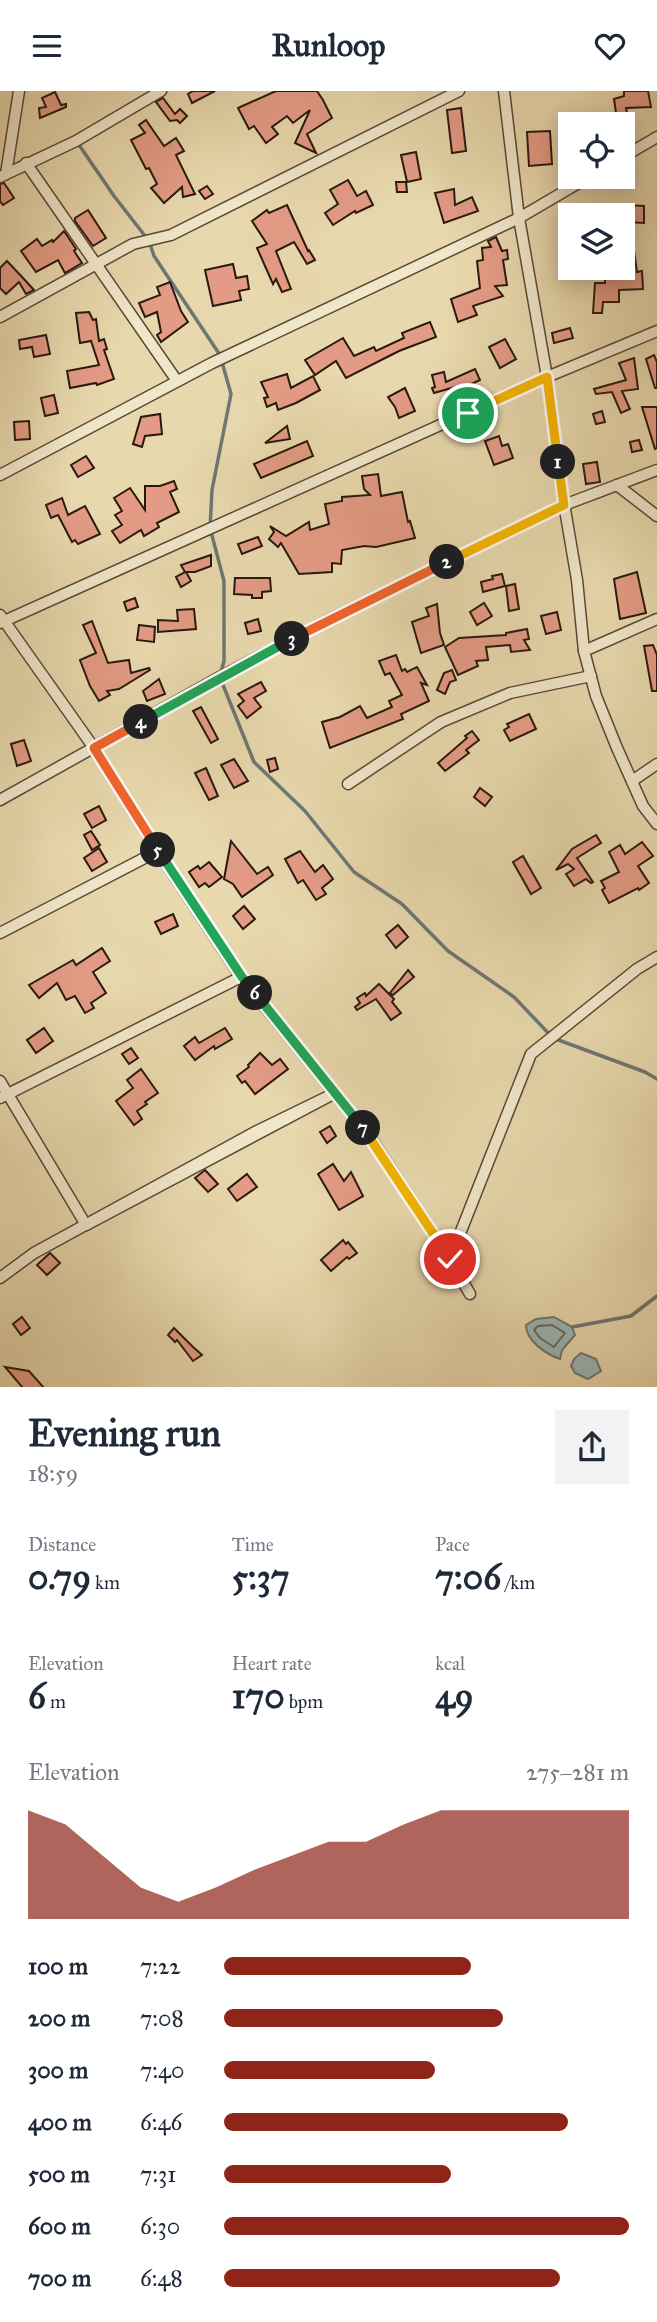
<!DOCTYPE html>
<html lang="en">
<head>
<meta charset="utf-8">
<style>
	body { margin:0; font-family:"IM FELL Great Primer",serif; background:#f2f2f3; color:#1f2937; height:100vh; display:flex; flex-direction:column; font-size:26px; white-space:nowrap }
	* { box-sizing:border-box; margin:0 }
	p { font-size:23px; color:#747a83 }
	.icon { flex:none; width:38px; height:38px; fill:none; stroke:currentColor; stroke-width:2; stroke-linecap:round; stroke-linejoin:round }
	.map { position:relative; height:1296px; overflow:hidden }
	.sheet { display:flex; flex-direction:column; background:#fff; flex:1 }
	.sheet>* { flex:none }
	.tools { position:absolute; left:558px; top:21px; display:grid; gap:14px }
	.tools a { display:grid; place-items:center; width:77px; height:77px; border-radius:0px; background:#fff; box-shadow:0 4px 18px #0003; font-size:35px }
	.pin { position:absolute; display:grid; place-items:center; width:60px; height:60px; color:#fff; margin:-30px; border:4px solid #fff; border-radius:50%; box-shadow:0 2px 7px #0007 }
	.km { position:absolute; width:35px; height:35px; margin:-18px; border-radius:50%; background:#222; color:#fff; font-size:19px; line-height:35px; text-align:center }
	.round { display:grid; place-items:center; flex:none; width:74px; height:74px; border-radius:0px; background:#f2f2f3 }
	.summary { display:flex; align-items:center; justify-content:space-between; height:119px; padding:0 28px }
	h1 { font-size:38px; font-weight:700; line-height:52px }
	.metrics { display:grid; grid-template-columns:repeat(3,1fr); gap:10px; height:119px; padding:7px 28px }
	.metrics div { display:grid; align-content:center }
	.metrics b { font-size:35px; font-weight:700 }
	.metrics small { font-size:19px; font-weight:400 }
	.metrics p { font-size:19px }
	.chart { height:196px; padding:14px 28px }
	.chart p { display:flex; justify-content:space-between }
	.chart svg { width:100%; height:126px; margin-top:7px; fill:#8f2418; opacity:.7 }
	ul { padding:0 28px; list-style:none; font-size:23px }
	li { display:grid; grid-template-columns:112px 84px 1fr; align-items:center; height:52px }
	li i { height:18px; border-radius:9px; background:#8f2418 }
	header { display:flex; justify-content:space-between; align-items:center; height:91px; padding:0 28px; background:#fff; font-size:32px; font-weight:700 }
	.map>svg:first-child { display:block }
	.water { fill:#9cb7b6; stroke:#6e7773; stroke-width:2 }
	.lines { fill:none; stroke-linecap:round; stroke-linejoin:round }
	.shore { stroke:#636862; stroke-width:2 }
	.stream { stroke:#6e7773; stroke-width:3.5 }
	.building { fill:#e39b85; stroke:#2a180f; stroke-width:2 }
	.minor-casing { stroke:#5a4836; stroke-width:13 }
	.minor { stroke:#f0e6ca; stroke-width:10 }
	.split-1-casing { stroke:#fff; stroke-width:14 }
	.split-2-casing { stroke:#fff; stroke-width:14 }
	.split-3-casing { stroke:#fff; stroke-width:14 }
	.split-4-casing { stroke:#fff; stroke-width:14 }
	.split-5-casing { stroke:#fff; stroke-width:14 }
	.split-6-casing { stroke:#fff; stroke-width:14 }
	.split-7-casing { stroke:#fff; stroke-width:14 }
	.split-8-casing { stroke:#fff; stroke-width:14 }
	.split-1 { stroke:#f5b400; stroke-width:9 }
	.split-2 { stroke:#f5b400; stroke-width:9 }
	.split-3 { stroke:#f0652b; stroke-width:9 }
	.split-4 { stroke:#22a559; stroke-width:9 }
	.split-5 { stroke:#f0652b; stroke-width:9 }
	.split-6 { stroke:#22a559; stroke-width:9 }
	.split-7 { stroke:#22a559; stroke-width:9 }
	.split-8 { stroke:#f5b400; stroke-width:9 }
</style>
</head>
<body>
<header><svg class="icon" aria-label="menu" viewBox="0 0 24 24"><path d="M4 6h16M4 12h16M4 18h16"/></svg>Runloop<svg class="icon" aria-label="heart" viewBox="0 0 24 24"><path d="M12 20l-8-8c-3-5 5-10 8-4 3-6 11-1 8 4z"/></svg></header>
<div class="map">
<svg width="657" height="1297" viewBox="0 0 657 1297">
	<rect width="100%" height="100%" fill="#e8d8ad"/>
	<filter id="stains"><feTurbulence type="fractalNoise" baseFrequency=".00286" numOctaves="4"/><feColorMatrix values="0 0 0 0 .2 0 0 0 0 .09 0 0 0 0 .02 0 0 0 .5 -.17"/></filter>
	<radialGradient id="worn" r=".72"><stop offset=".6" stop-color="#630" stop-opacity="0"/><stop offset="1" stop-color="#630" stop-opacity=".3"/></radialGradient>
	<!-- water -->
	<g class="water">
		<path d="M554,1226l18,10 3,8 -13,15 -2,9c-14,-5 -34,-18 -34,-34l10,-6z"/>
		<polygon points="581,1262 596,1268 601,1280 588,1288 575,1282 571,1275 574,1268"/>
	</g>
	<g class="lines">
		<!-- shore -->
		<polygon class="shore" points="552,1234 565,1242 554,1256 540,1247 534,1239 538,1235"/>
		<!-- stream -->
		<g class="stream">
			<polyline points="77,51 114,105 149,150 154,165 220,264 231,303 212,399 210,437 224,490 224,570 221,581"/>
			<polyline points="221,589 254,671 305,720 354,781 402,813 448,860 514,906 553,947 645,981 657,988"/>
			<polyline points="572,1236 631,1225 657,1205"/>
		</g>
	</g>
	<!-- building -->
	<g class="building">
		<polygon points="193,0 215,0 192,12 188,3"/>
		<polygon points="276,0 317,0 323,9 332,27 307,43 316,62 295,52 310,19 293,32 287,25 272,36 278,43 266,52 254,35 249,38 238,17"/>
		<polygon points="624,0 648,0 651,16 626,17 628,27 617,29 614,8 624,5"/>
		<polygon points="55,1 61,14 66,13 66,16 40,27 39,17 46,16 42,7"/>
		<polygon points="163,7 175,23 180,18 187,25 180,32 177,29 170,30 156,11"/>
		<polygon points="461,17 466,60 452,62 447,19"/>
		<polygon points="146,29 164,55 176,47 184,60 176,64 195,103 183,106 182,96 164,112 151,97 157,93 149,77 146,78 131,49 145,42 139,34"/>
		<polygon points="550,40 552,73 529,75 527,41"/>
		<polygon points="416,61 421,88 407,91 401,64"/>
		<polygon points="348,89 357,105 366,100 373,114 356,122 355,120 333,134 325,122 338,113 330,99"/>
		<polygon points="396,91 406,91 407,101 397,101"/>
		<polygon points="4,92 14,107 3,114 0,110 0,93"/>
		<polygon points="207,95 213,103 205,108 199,100"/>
		<polygon points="454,98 455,114 472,106 478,120 444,132 435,102"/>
		<polygon points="287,114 308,160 309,159 315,169 307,173 294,151 276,160 291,198 282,201 276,188 273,193 257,157 267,153 252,130 267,119 269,122"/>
		<polygon points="627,114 644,115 644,132 626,131"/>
		<polygon points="88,119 106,147 93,155 75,130 75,127"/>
		<polygon points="64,140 76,158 74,160 82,172 65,182 58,169 36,181 21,160 37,148 42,155 52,149 53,151"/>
		<polygon points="496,146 502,160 507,159 508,168 503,169 507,194 495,195 503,205 473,215 477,224 458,231 451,208 480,197 477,170 483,169 482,157 491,156 488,150"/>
		<polygon points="633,153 637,181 642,180 643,198 619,199 619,211 603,211 602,222 593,222 595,192 605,192 605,186 623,187 622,181 628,181 625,154"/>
		<polygon points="7,170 23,187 34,199 26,203 19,191 6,203 0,197 0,177"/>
		<polygon points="233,173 236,187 247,185 249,198 239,200 241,209 213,215 205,179"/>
		<polygon points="170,191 181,220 188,231 161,251 157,244 161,241 157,221 145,226 139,212 160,204 157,196"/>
		<polygon points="89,221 93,229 96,228 99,250 104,248 107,258 104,259 114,288 97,294 96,292 70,297 67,280 99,274 91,250 80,252 76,222"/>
		<polygon points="430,231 436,246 399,260 346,287 336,270 315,284 305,269 343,247 354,265 374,256 376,260 404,247 402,242"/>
		<polygon points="570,237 573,247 554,252 552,242"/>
		<polygon points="46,244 50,263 34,266 32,256 20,258 19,249"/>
		<polygon points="505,248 516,268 500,277 489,256"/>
		<polygon points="654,264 657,271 657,297 655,297 646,268"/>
		<polygon points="634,267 638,298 622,300 630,318 621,322 612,301 596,303 594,298 626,289 619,272"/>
		<polygon points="475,278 480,289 463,297 462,294 434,302 432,297 435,296 432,284 444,281 446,291"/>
		<polygon points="287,283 291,297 313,285 320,299 296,312 278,319 276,312 267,316 264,307 268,306 261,291"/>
		<polygon points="405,297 415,320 399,327 395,316 388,306"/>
		<polygon points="54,304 58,322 45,325 41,307"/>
		<polygon points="642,316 657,316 657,357 655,358"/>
		<polygon points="602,320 605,331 596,333 593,323"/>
		<polygon points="160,323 162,343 145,345 142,356 133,353 141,326"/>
		<polygon points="29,330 30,348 15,349 14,331"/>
		<polygon points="287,335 290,348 265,352"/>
		<polygon points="499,345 502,355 508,353 513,367 494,374 485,350"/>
		<polygon points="639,349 642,359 632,361 630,351"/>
		<polygon points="307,350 313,365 261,387 254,373"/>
		<polygon points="86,365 94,377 78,386 71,374"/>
		<polygon points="597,371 600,391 586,393 583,373"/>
		<polygon points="378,383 381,405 402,401 408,431 410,430 415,447 376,456 364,455 342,459 341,473 332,472 332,481 299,483 281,452 278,456 269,448 274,441 270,435 286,445 309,431 310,439 329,433 325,413 342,410 342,406 370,404 364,398 362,385"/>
		<polygon points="174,390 177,398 170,401 179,421 157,432 159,436 144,445 141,439 120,452 112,440 122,434 115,424 122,420 114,407 130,397 145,419 145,395 160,395"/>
		<polygon points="62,407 68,424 85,415 100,443 78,453 75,449 72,451 58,424 51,427 46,414"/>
		<polygon points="258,446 262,455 242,463 238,453"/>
		<polygon points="211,464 211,475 195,481 186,481 191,490 181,496 176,486 185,481 181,474"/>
		<polygon points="637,481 646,522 620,528 614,488"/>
		<polygon points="502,483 505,495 483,501 481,491 493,488 492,485"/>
		<polygon points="235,487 270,487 271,500 262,501 262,507 252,507 252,504 234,503"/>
		<polygon points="515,493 519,518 509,520 506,495"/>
		<polygon points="135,507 138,516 127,520 124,511"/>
		<polygon points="484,512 492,525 477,534 470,521"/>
		<polygon points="437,513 440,542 444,554 421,562 412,531 429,525 426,517"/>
		<polygon points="194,518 196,538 158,541 158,529 178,530 177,519"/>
		<polygon points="557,521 561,539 546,543 541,525"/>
		<polygon points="258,528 261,540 248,543 245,532"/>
		<polygon points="92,530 108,572 129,569 131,582 149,577 150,579 119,598 107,600 110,604 99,610 90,595 80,569 96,562 83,534"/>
		<polygon points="139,534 155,536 154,551 137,549"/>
		<polygon points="527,538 529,548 524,549 530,559 511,561 510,554 486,556 488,569 476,570 478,575 458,584 445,556 459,547 506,544 506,542"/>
		<polygon points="653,554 657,564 657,600 652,600 644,555"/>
		<polygon points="396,564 402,580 405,578 407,581 417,576 427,594 421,592 429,610 401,623 403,628 330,657 322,631 340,626 360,615 367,627 392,616 389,610 402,604 390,582 385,584 379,570"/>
		<polygon points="452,579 456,589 450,591 445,603 437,599 444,582"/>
		<polygon points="159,588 165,603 147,610 143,600"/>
		<polygon points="261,591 266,600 254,607 261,616 247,627 238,615 244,610 238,603"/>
		<polygon points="201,616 218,648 211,652 193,620"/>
		<polygon points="529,623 536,638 510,650 504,639 509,636 507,633"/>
		<polygon points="472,640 479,649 466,659 469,662 445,680 438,672 467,647 465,645"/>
		<polygon points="24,649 31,670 17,675 11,653"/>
		<polygon points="275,667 278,678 270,681 267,669"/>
		<polygon points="234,668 248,690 234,697 221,674"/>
		<polygon points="206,677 218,705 209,709 195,682"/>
		<polygon points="480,697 492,706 485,715 474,706"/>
		<polygon points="99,715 106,729 92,737 84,723"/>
		<polygon points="91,740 100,754 92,759 84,744"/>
		<polygon points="596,744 601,752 577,767 593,791 591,792 586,788 574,795 566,783 574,778 568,773 556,779 572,758"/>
		<polygon points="231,750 257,783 268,776 273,784 242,806 233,793 224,788"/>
		<polygon points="642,751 653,765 638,775 649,792 639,799 638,797 609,812 602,799 605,797 601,790 619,781 609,761 620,754 625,763"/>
		<polygon points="99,757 107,771 92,780 84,767"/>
		<polygon points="300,760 315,781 323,774 333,788 322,797 326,803 316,809 303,789 298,792 285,768"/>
		<polygon points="523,765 541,797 531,803 513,771"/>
		<polygon points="209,771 222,786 209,796 205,792 199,796 189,781 198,775 200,778"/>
		<polygon points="244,815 255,828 243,838 233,825"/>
		<polygon points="173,823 178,835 161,843 155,831"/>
		<polygon points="398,834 408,846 396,857 386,844"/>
		<polygon points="102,857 110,870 93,881 106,902 91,912 94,917 85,922 75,905 66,909 57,892 39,907 29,894 73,869 76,874"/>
		<polygon points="408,879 414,886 393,904 390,902"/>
		<polygon points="379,893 394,908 392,911 401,922 391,929 376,908 357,919 355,916 360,912 357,907 365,902 366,905"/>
		<polygon points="44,937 53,950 36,962 27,949"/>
		<polygon points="225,937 232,948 215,958 214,955 195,969 184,955 195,946 199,952"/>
		<polygon points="131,957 138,967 129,973 122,963"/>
		<polygon points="260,962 272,974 280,968 288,978 255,1003 245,990 242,992 237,985 249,976 248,974"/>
		<polygon points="141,978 158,1002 145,1011 147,1013 137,1020 142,1028 134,1034 116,1010 133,997 127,989"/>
		<polygon points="330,1035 336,1045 327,1052 320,1041"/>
		<polygon points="333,1073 344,1090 351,1081 363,1105 339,1119 318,1083"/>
		<polygon points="205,1079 218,1093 208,1101 195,1087"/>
		<polygon points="247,1083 257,1096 237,1110 228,1098"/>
		<polygon points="343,1149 346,1153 348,1151 357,1162 349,1168 347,1166 331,1180 321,1169"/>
		<polygon points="50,1162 60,1172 47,1184 37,1174"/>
		<polygon points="22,1226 30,1237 21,1244 13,1233"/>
		<polygon points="174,1237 193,1256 202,1264 193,1270 177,1249 175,1251 168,1244"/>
		<polygon points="5,1276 29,1280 44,1297 23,1297"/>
	</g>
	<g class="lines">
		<defs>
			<g id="minor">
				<polyline points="504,0 519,127 547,286 560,389 577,489 584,560 596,605 617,657 643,715 657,733"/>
				<polyline points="623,66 657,46"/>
				<polyline points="26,72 177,290"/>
				<polyline points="6,83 19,0"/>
				<polyline points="0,86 76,50 161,0"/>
				<polyline points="0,226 133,153 171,144 459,0"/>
				<polyline points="0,384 212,272 519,127 589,86"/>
				<polyline points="617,394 657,425"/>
				<polyline points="0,524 94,657 158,760 241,886 368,1043 450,1168 470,1203"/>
				<polyline points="0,532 547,286 657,240"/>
				<polyline points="584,560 657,528"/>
				<polyline points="632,690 657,673"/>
				<polyline points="348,693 441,631 510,602 591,585"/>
				<polyline points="0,709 220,586 329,529 564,414 657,379"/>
				<polyline points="0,842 158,760"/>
				<polyline points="0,990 86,1134"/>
				<polyline points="0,1007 241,886"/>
				<polyline points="450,1168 531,963 637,878 657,866"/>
				<polyline points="0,1187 34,1162 257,1040 335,1002 86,1134"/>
			</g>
		</defs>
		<!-- minor casing -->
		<use href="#minor" class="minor-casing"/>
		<!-- minor -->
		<use href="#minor" class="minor"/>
	</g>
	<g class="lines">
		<defs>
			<polyline id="split-1" points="468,322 547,286 558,371"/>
			<polyline id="split-2" points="447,471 564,414 558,371"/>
			<polyline id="split-3" points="292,548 447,471"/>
			<polyline id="split-4" points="141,631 292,548"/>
			<polyline id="split-5" points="141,631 94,657 158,759"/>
			<polyline id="split-6" points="158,759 242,886 255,902"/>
			<polyline id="split-7" points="255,902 363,1037"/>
			<polyline id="split-8" points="363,1037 450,1168"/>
		</defs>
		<!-- split-1 casing -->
		<use href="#split-1" class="split-1-casing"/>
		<!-- split-2 casing -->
		<use href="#split-2" class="split-2-casing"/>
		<!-- split-3 casing -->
		<use href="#split-3" class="split-3-casing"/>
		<!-- split-4 casing -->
		<use href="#split-4" class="split-4-casing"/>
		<!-- split-5 casing -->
		<use href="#split-5" class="split-5-casing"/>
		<!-- split-6 casing -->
		<use href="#split-6" class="split-6-casing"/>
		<!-- split-7 casing -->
		<use href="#split-7" class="split-7-casing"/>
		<!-- split-8 casing -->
		<use href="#split-8" class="split-8-casing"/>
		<!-- split-1 -->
		<use href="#split-1" class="split-1"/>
		<!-- split-2 -->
		<use href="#split-2" class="split-2"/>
		<!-- split-3 -->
		<use href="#split-3" class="split-3"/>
		<!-- split-4 -->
		<use href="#split-4" class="split-4"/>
		<!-- split-5 -->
		<use href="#split-5" class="split-5"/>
		<!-- split-6 -->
		<use href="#split-6" class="split-6"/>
		<!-- split-7 -->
		<use href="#split-7" class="split-7"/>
		<!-- split-8 -->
		<use href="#split-8" class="split-8"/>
	</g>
	<rect width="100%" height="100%" filter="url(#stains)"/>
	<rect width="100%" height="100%" fill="url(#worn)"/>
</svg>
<div class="tools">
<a><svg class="icon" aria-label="locate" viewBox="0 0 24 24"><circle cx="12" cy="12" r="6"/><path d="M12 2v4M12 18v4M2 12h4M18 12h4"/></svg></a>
<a><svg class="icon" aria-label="layers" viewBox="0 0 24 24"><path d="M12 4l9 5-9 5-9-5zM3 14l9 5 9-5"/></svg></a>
</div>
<div class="pin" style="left:468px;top:322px;background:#1e9e55"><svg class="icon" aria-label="arrive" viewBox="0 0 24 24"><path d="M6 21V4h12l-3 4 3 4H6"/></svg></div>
<div class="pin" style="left:450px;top:1168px;background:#d93025"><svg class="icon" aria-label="check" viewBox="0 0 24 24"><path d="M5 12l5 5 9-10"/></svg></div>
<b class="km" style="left:558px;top:371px">1</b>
<b class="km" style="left:447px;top:471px">2</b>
<b class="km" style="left:292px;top:548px">3</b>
<b class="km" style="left:141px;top:631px">4</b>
<b class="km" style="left:158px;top:759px">5</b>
<b class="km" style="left:255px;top:902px">6</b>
<b class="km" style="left:363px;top:1037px">7</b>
</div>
<section class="sheet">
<div class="summary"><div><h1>Evening run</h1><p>18:59</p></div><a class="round"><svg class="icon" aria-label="share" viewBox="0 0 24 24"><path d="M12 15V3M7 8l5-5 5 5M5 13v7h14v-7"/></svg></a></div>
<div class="metrics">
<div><p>Distance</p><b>0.79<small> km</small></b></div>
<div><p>Time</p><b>5:37</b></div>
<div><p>Pace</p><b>7:06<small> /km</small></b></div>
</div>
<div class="metrics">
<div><p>Elevation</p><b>6<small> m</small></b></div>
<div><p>Heart rate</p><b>170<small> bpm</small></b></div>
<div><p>kcal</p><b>49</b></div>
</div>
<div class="chart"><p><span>Elevation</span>275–281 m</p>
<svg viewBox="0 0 160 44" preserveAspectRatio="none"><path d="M0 44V6L10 11L20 22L30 33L40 38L50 33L60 27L70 22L80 17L90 17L100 11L110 6L120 6L130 6L140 6L150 6L160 6V44z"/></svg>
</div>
<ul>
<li><b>100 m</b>7:22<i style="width:61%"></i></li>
<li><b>200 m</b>7:08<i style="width:69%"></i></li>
<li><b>300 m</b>7:40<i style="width:52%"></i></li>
<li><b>400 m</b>6:46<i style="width:85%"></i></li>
<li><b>500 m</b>7:31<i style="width:56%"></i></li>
<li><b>600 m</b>6:30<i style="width:100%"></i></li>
<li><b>700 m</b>6:48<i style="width:83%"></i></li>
</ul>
</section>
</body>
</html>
